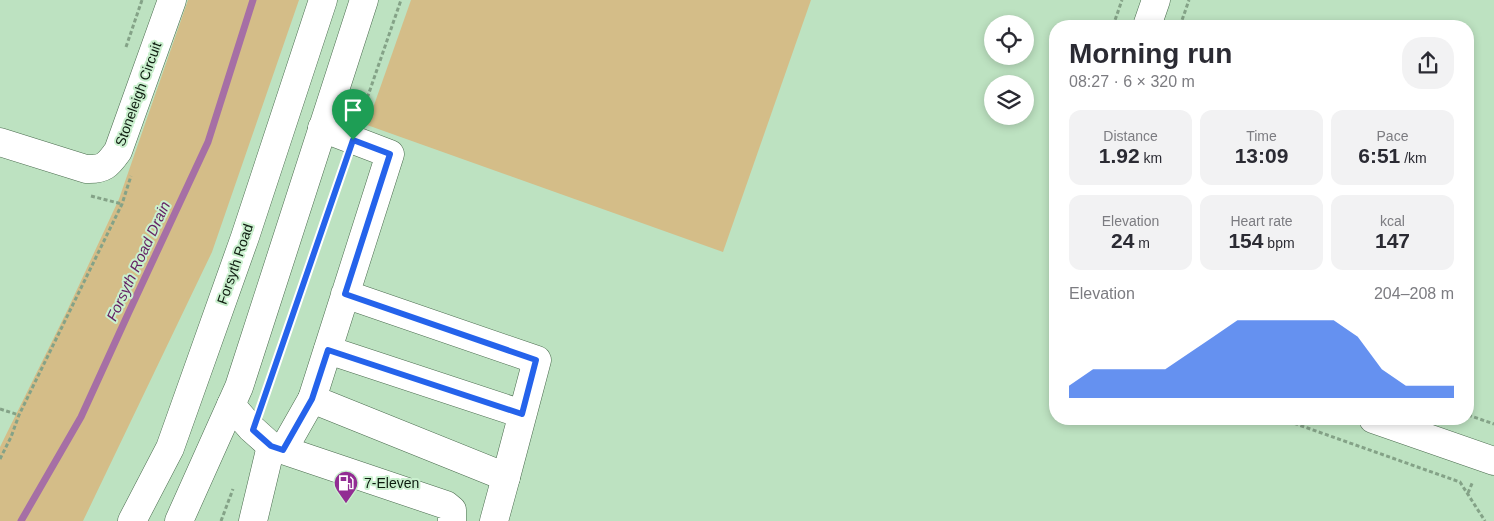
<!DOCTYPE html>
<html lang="en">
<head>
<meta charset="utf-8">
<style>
	body { margin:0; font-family:Helvetica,sans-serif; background:#f2f2f3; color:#2b2b33; height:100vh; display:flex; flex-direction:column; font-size:19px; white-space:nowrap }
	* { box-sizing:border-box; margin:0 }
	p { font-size:16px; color:#7c7c81 }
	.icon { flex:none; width:28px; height:28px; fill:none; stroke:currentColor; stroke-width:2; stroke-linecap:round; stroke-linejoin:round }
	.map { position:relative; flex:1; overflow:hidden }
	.sheet { position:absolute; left:1049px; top:20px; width:425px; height:405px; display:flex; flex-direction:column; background:#fff; border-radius:20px; box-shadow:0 2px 8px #0003 }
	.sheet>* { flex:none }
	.controls { position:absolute; left:984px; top:15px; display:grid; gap:10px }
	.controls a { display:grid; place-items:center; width:50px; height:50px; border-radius:50%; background:#fff; box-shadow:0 2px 8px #0003; font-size:25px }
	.pin { position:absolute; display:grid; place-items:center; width:42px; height:42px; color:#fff; margin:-51px -21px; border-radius:50% 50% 50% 0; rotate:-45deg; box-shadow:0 0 5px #0007 }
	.pin .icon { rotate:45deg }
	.round { display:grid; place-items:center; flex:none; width:52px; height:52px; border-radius:20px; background:#f2f2f3 }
	.summary { display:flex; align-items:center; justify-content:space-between; height:85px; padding:0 20px }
	h1 { font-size:28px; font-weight:700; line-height:38px }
	.stats { display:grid; grid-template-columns:repeat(3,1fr); gap:8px; height:85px; padding:5px 20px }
	.stats div { display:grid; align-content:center; border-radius:12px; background:#f2f2f3; text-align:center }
	.stats b { font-size:21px; font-weight:700 }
	.stats small { font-size:14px; font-weight:400 }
	.stats p { font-size:14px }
	.chart { height:140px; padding:10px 20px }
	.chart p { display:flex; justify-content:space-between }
	.chart svg { width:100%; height:90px; margin-top:5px; fill:#2563eb; opacity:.7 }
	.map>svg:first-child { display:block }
	.green { fill:#d4bd88 }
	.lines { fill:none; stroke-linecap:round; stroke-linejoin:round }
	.stream { stroke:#a66fa5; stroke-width:7 }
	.minor-casing { stroke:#4a6b4e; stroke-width:29 }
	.highway-casing { stroke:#4a6b4e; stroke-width:29 }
	.path { stroke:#84a287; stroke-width:3; stroke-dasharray:4 2.5; stroke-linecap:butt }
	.minor { stroke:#fff; stroke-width:28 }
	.highway { stroke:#fff; stroke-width:28 }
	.route-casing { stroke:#fff; stroke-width:10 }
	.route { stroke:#2563eb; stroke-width:6 }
	.labels { text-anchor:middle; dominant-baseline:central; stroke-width:4; stroke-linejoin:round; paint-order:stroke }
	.street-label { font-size:14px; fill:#0d1b0f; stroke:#caf0ce }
	.poi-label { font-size:14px; fill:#0d1b0f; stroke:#caf0ce; text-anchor:start }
	.water-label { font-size:15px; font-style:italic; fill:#631f64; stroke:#caf0ce }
</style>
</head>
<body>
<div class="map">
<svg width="1494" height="521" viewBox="0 0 1494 521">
	<rect width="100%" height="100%" fill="#bde2c1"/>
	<!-- green -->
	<g class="green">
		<polygon points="188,0 299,0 212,252 83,521 0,521 0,447 67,311 119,199"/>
		<polygon points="411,0 811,0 723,252 367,125"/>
	</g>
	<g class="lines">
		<!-- stream -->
		<polyline class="stream" points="21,521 81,417 128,314 208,142 253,0"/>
		<defs>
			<g id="minor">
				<polyline points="1147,26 1156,0"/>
				<polyline points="322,128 390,154 312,399 506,477 537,360 345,294"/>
				<path d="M0,142l86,27c18,1 22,-4 32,-18l54,-151"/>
				<polyline points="328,350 522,414"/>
				<polyline points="231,405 251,428 271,446 446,505 452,510 452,521"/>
				<polyline points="1373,419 1494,461"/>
				<polyline points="283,450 312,399"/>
				<polyline points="253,521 271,446"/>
				<polyline points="494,521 506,477"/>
			</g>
			<g id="highway">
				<polyline points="132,521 170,448 245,237 323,0"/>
				<polyline points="179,521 239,387 364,0"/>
			</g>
		</defs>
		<!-- minor casing -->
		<use href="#minor" class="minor-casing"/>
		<!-- highway casing -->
		<use href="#highway" class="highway-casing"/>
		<!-- path -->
		<g class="path">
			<polyline points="1113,26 1122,0"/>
			<polyline points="1180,26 1189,0"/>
			<polyline points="126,47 142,0"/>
			<polyline points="361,116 401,0"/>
			<polyline points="91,196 122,204"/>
			<polyline points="272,374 345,162"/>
			<polyline points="0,409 19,415"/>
			<polyline points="1468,415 1494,424"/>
			<polyline points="1282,419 1460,482 1485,521"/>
			<polyline points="0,459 11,437 19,415 122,204 131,176"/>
			<polyline points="1468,493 1473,481"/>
			<polyline points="221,521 233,489"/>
		</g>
		<!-- minor -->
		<use href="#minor" class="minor"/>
		<!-- highway -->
		<use href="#highway" class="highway"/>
	</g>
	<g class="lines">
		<defs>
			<polygon id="route" points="353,140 390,154 345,294 536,360 522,414 328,350 312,399 283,450 271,446 253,430"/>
		</defs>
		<!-- route casing -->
		<use href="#route" class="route-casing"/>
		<!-- route -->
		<use href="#route" class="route"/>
	</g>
	<!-- icons -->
	<defs>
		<symbol id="fuel-pin" viewBox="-11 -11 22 30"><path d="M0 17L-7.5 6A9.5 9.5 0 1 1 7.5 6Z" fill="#922d93" stroke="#caf0ce"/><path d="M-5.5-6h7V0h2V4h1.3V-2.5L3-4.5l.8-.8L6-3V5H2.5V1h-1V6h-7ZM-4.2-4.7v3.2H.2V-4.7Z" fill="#fff"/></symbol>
	</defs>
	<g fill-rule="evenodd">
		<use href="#fuel-pin" x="332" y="469" width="28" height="38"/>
	</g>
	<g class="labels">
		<!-- street labels -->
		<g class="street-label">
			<text transform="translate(138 94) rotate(-70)">Stoneleigh Circuit</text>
			<text transform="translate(235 264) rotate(-71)">Forsyth Road</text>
		</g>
		<!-- poi labels -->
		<g class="poi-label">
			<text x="364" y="483">7-Eleven</text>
		</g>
		<!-- water labels -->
		<g class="water-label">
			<text transform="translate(138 261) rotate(-65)">Forsyth Road Drain</text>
		</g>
	</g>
</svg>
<div class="controls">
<a><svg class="icon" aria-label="locate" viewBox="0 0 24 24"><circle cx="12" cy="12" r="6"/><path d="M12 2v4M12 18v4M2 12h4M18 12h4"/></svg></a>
<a><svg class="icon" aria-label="layers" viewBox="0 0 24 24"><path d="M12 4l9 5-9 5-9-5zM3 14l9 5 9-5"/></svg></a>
</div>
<div class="pin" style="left:353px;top:140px;background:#1e9e55"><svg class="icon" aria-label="arrive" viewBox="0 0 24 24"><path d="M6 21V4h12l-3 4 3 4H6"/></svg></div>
<section class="sheet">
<div class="summary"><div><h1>Morning run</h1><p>08:27 · 6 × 320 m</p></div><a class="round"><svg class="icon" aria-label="share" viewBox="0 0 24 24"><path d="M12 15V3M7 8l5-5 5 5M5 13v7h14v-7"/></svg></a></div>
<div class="stats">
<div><p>Distance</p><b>1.92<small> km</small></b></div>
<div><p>Time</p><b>13:09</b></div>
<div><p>Pace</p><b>6:51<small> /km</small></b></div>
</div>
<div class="stats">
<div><p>Elevation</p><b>24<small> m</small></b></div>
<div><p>Heart rate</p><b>154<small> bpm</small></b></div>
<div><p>kcal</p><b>147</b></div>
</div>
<div class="chart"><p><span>Elevation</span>204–208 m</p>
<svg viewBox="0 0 160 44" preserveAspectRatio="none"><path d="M0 44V38L10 30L20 30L30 30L40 30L50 22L60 14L70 6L80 6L90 6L100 6L110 6L120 14L130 30L140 38L150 38L160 38V44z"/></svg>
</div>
</section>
</div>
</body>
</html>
